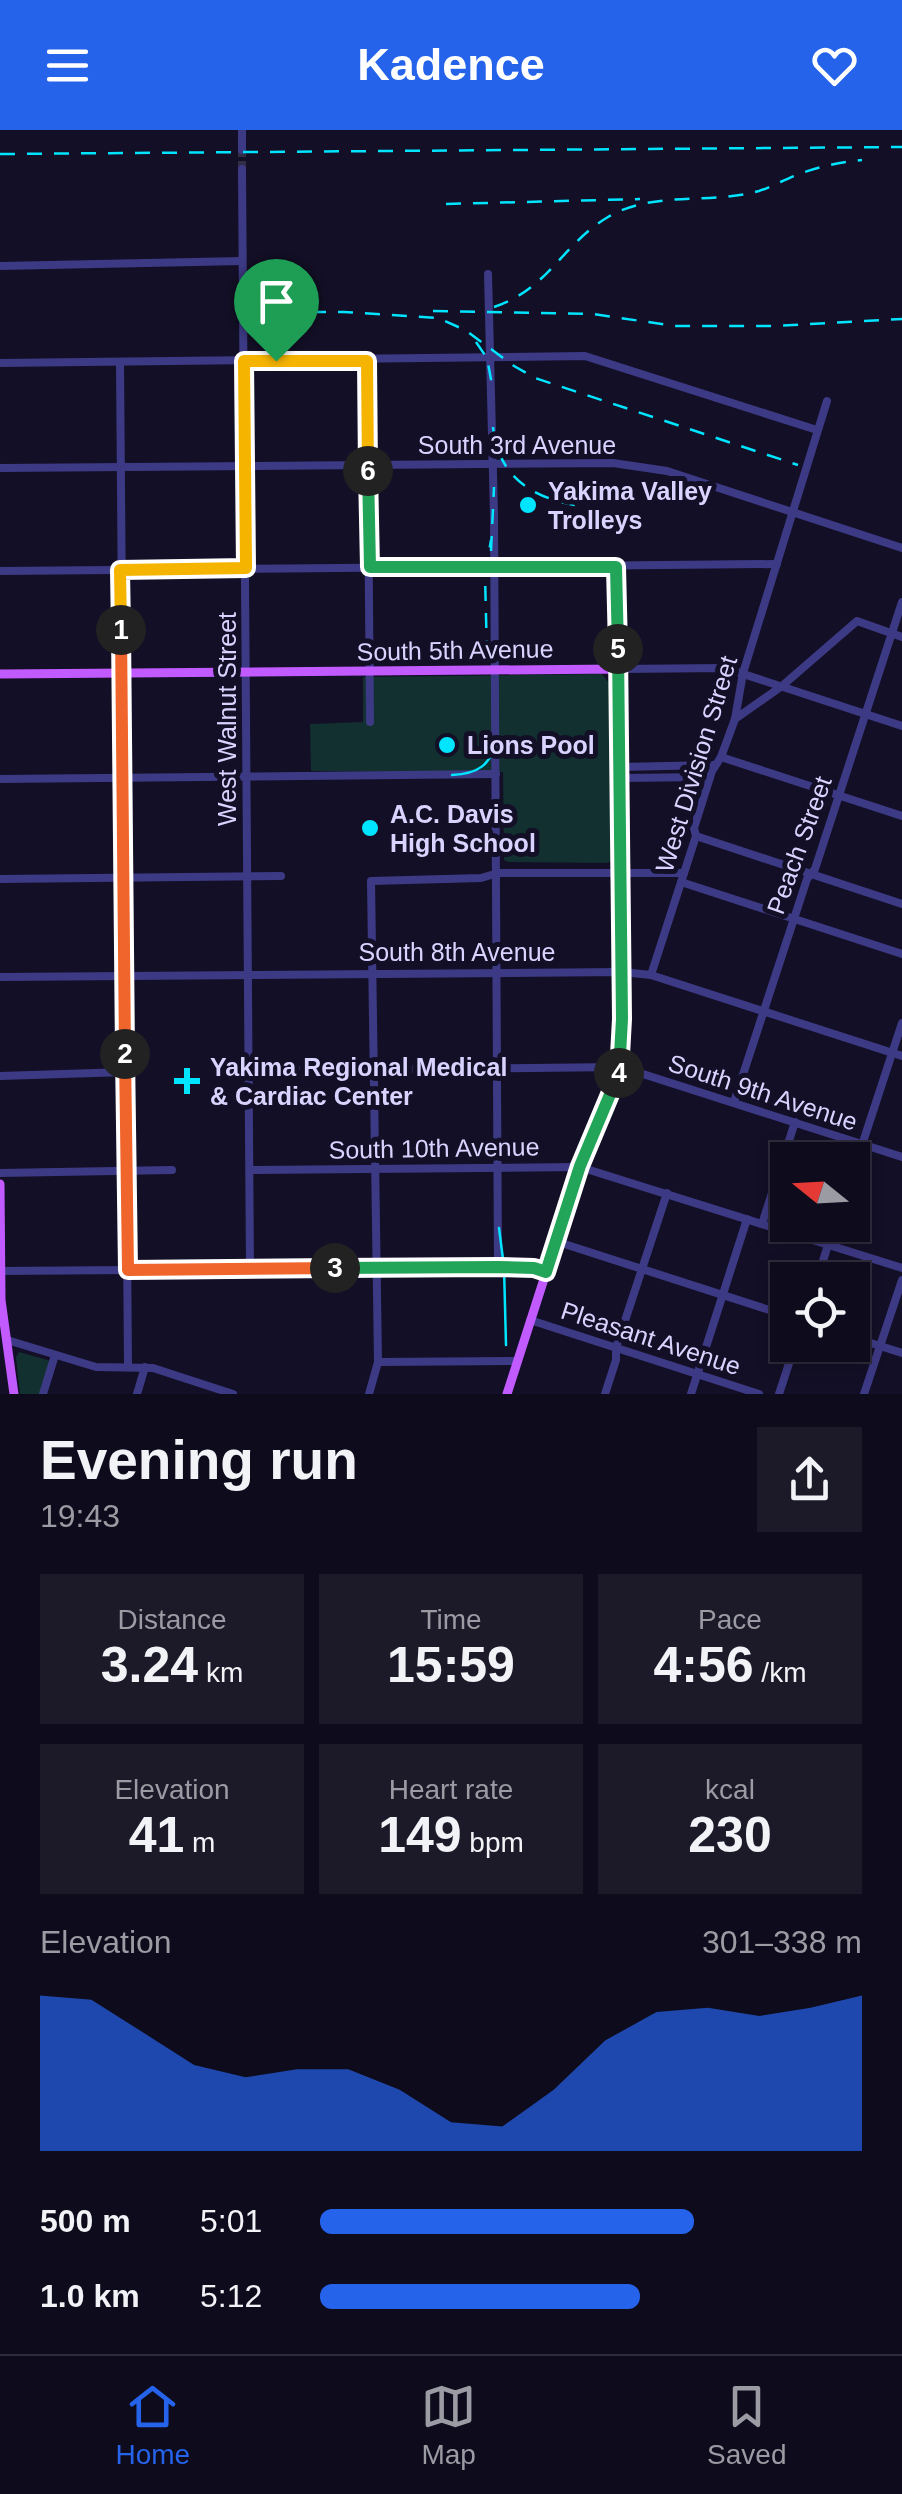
<!DOCTYPE html>
<html lang="en">
<head>
<meta charset="utf-8">
<style>
	body { margin:0; font-family:Arial,sans-serif; background:#1c1929; color:#f1f3f6; height:100vh; display:flex; flex-direction:column; font-size:38px; white-space:nowrap }
	* { box-sizing:border-box; margin:0 }
	p { font-size:32px; color:#9b9ba3 }
	.icon { flex:none; width:55px; height:55px; fill:none; stroke:currentColor; stroke-width:2; stroke-linecap:round; stroke-linejoin:round }
	.map { position:relative; height:1264px; overflow:hidden }
	.panel { display:flex; flex-direction:column; background:#0e0b1c; flex:1 }
	.panel>* { flex:none }
	.needle { width:65px; rotate:288deg }
	.fabs { position:absolute; left:770px; top:1012px; display:grid; gap:20px }
	.fabs a { display:grid; place-items:center; width:100px; height:100px; border-radius:0px; background:#0e0b1c; box-shadow:0 5px 15px #0003,0 0 0 2px #2e2b3b; font-size:50px }
	.pin { position:absolute; display:grid; place-items:center; width:85px; height:85px; color:#fff; margin:-102px -42px; border-radius:50% 50% 50% 0; rotate:-45deg; box-shadow:0 0 10px #0007 }
	.pin .icon { rotate:45deg }
	.km { position:absolute; width:50px; height:50px; margin:-25px; border-radius:50%; background:#222; color:#fff; font-size:28px; line-height:50px; text-align:center }
	.round { display:grid; place-items:center; flex:none; width:105px; height:105px; border-radius:0px; background:#1c1929 }
	.overview { display:flex; align-items:center; justify-content:space-between; height:170px; padding:0 40px }
	h1 { font-size:55px; font-weight:700; line-height:75px }
	.metrics { display:grid; grid-template-columns:repeat(3,1fr); gap:15px; height:170px; padding:10px 40px }
	.metrics div { display:grid; align-content:center; border-radius:0px; background:#1c1929; text-align:center }
	.metrics b { font-size:50px; font-weight:700 }
	.metrics small { font-size:28px; font-weight:400 }
	.metrics p { font-size:28px }
	.chart { height:280px; padding:20px 40px }
	.chart p { display:flex; justify-content:space-between }
	.chart svg { width:100%; height:180px; margin-top:10px; fill:#2563eb; opacity:.7 }
	ul { padding:0 40px; list-style:none; font-size:32px }
	li { display:grid; grid-template-columns:160px 120px 1fr; align-items:center; height:75px }
	li i { height:25px; border-radius:12px; background:#2563eb }
	header { display:flex; justify-content:space-between; align-items:center; height:130px; padding:0 40px; background:#2563eb; color:#fff; font-size:45px; font-weight:700 }
	.tab-bar { display:flex; justify-content:space-around; align-items:center; height:140px; border-top:2px solid #2e2b3b; background:#0e0b1c; font-size:28px; color:#9b9ba3 }
	.tab-bar a { display:grid; justify-items:center; gap:5px }
	.tab-bar .active { color:#2563eb }
	.map>svg:first-child { display:block }
	.green { fill:#12302f }
	.lines { fill:none; stroke-linecap:round; stroke-linejoin:round }
	.minor-tunnel { stroke:#312d47; stroke-width:8; stroke-dasharray:8 4; stroke-linecap:butt }
	.minor { stroke:#3d3a85; stroke-width:8 }
	.major { stroke:#c25bff; stroke-width:9 }
	.tram { stroke:#00e5ff; stroke-width:2.5 }
	.rail { stroke:#00e5ff; stroke-width:2.5; stroke-dasharray:15 12; stroke-linecap:butt }
	.split-1-casing { stroke:#fff; stroke-width:20 }
	.split-2-casing { stroke:#fff; stroke-width:20 }
	.split-3-casing { stroke:#fff; stroke-width:20 }
	.split-4-casing { stroke:#fff; stroke-width:20 }
	.split-5-casing { stroke:#fff; stroke-width:20 }
	.split-6-casing { stroke:#fff; stroke-width:20 }
	.split-7-casing { stroke:#fff; stroke-width:20 }
	.split-1 { stroke:#f5b400; stroke-width:12 }
	.split-2 { stroke:#f0652b; stroke-width:12 }
	.split-3 { stroke:#f0652b; stroke-width:12 }
	.split-4 { stroke:#22a559; stroke-width:12 }
	.split-5 { stroke:#22a559; stroke-width:12 }
	.split-6 { stroke:#22a559; stroke-width:12 }
	.split-7 { stroke:#f5b400; stroke-width:12 }
	.poi-dot { fill:#00e5ff; stroke:#130f26; stroke-width:4 }
	.labels { text-anchor:middle; dominant-baseline:central; stroke-width:10; stroke-linejoin:round; paint-order:stroke }
	.street-label { font-size:25px; fill:#d9d4ff; stroke:#130f26 }
	.poi-label { font-size:25px; font-weight:bold; fill:#d9d4ff; stroke:#130f26; text-anchor:start }
</style>
</head>
<body>
<header><svg class="icon" aria-label="menu" viewBox="0 0 24 24"><path d="M4 6h16M4 12h16M4 18h16"/></svg>Kadence<svg class="icon" aria-label="heart" viewBox="0 0 24 24"><path d="M12 20l-8-8c-3-5 5-10 8-4 3-6 11-1 8 4z"/></svg></header>
<div class="map">
<svg width="902" height="1264" viewBox="0 0 902 1264">
	<rect width="100%" height="100%" fill="#130f26"/>
	<!-- green -->
	<g class="green">
		<polygon points="602,544 612,557 613,730 608,733 508,732 504,730 503,642 311,641 310,594 363,592 363,547"/>
		<polygon points="19,1222 51,1231 41,1264 20,1264 16,1227"/>
	</g>
	<g class="lines">
		<!-- minor-tunnel -->
		<polyline class="minor-tunnel" points="242,39 242,20"/>
		<!-- minor -->
		<g class="minor">
			<polyline points="242,0 242,20"/>
			<polyline points="242,39 250,1139"/>
			<polyline points="0,136 242,131"/>
			<polyline points="488,144 494,385 498,1137"/>
			<polyline points="367,231 370,592"/>
			<polyline points="120,232 128,1236"/>
			<polyline points="0,233 585,226 817,300"/>
			<polyline points="0,338 613,333 667,341 902,418"/>
			<polyline points="616,437 618,539 725,538 902,596"/>
			<polyline points="0,441 777,434"/>
			<polyline points="735,589 782,556 857,491 902,507"/>
			<polyline points="721,627 902,686"/>
			<polyline points="620,637 714,635"/>
			<polyline points="620,648 710,647"/>
			<polyline points="0,649 496,644"/>
			<polyline points="696,706 902,774"/>
			<polyline points="0,749 281,746"/>
			<polyline points="681,752 902,824"/>
			<polyline points="651,845 696,706 694,698 712,641 721,627 735,589 743,543 827,271"/>
			<polyline points="0,847 622,842 651,845 902,926"/>
			<polyline points="250,941 621,937 902,1027"/>
			<polyline points="0,946 126,942"/>
			<polyline points="734,972 807,749 815,739 902,472"/>
			<polyline points="862,1015 902,893"/>
			<polyline points="250,1040 580,1037 902,1138"/>
			<polyline points="0,1043 172,1040"/>
			<polyline points="762,1094 795,992"/>
			<polyline points="555,1111 788,1186"/>
			<polyline points="0,1141 498,1137 534,1138 546,1142"/>
			<polyline points="817,1150 828,1115"/>
			<polyline points="530,1190 759,1264"/>
			<polyline points="852,1207 902,1223"/>
			<polyline points="7,1210 96,1237 153,1238 233,1264"/>
			<polyline points="378,1232 517,1231"/>
			<polyline points="43,1264 55,1225"/>
			<polyline points="137,1264 145,1237"/>
			<polyline points="369,1264 378,1232 371,751 481,748 498,743 684,743"/>
			<polyline points="605,1264 616,1230 616,1218 667,1063"/>
			<polyline points="691,1264 747,1089"/>
			<polyline points="779,1264 795,1215"/>
			<polyline points="864,1264 902,1150"/>
		</g>
		<!-- major -->
		<g class="major">
			<polyline points="0,544 618,539 621,937 580,1037 507,1264"/>
			<polyline points="0,1054 1,1170 14,1264"/>
		</g>
		<!-- tram -->
		<g class="tram">
			<path d="M452,645c25,-1 41,-10 43,-36"/>
			<polyline points="499,1098 504,1137 506,1215"/>
		</g>
		<!-- rail -->
		<g class="rail">
			<polyline points="0,24 902,17"/>
			<polyline points="446,74 640,69"/>
			<path d="M494,177c56,-19 68,-63 114,-90 46,-27 102,-12 151,-26 15,-5 28,-13 43,-18 20,-7 39,-11 60,-13"/>
			<polyline points="433,181 593,184 675,196 776,196 902,189"/>
			<polyline points="257,182 344,182 438,188 465,200 514,236 535,248 798,335"/>
			<polyline points="476,212 487,228 493,260"/>
			<path d="M493,297c6,63 61,80 116,81"/>
			<polyline points="491,421 494,357"/>
			<polyline points="487,525 485,446 491,410"/>
		</g>
	</g>
	<g class="lines">
		<defs>
			<polyline id="split-1" points="121,500 120,440 246,438 244,231 276,231"/>
			<polyline id="split-2" points="121,500 125,924"/>
			<polyline id="split-3" points="125,924 128,1140 335,1138"/>
			<polyline id="split-4" points="335,1138 498,1137 534,1138 546,1142 580,1036 619,943"/>
			<polyline id="split-5" points="618,519 622,889 619,943"/>
			<polyline id="split-6" points="368,341 370,437 616,437 618,519"/>
			<polyline id="split-7" points="276,231 367,231 368,341"/>
		</defs>
		<!-- split-1 casing -->
		<use href="#split-1" class="split-1-casing"/>
		<!-- split-2 casing -->
		<use href="#split-2" class="split-2-casing"/>
		<!-- split-3 casing -->
		<use href="#split-3" class="split-3-casing"/>
		<!-- split-4 casing -->
		<use href="#split-4" class="split-4-casing"/>
		<!-- split-5 casing -->
		<use href="#split-5" class="split-5-casing"/>
		<!-- split-6 casing -->
		<use href="#split-6" class="split-6-casing"/>
		<!-- split-7 casing -->
		<use href="#split-7" class="split-7-casing"/>
		<!-- split-1 -->
		<use href="#split-1" class="split-1"/>
		<!-- split-2 -->
		<use href="#split-2" class="split-2"/>
		<!-- split-3 -->
		<use href="#split-3" class="split-3"/>
		<!-- split-4 -->
		<use href="#split-4" class="split-4"/>
		<!-- split-5 -->
		<use href="#split-5" class="split-5"/>
		<!-- split-6 -->
		<use href="#split-6" class="split-6"/>
		<!-- split-7 -->
		<use href="#split-7" class="split-7"/>
	</g>
	<!-- markers -->
	<g class="poi-dot">
		<circle cx="528" cy="375" r="10"/>
		<circle cx="447" cy="615" r="10"/>
		<circle cx="370" cy="698" r="10"/>
		<path d="M182 936h10v10h10v10h-10v10h-10v-10h-10v-10h10z"/>
	</g>
	<g class="labels">
		<!-- street labels -->
		<g class="street-label">
			<text x="517" y="315">South 3rd Avenue</text>
			<text transform="translate(455 520) rotate(-1)">South 5th Avenue</text>
			<text transform="translate(227 589) rotate(-90)">West Walnut Street</text>
			<text transform="translate(696 634) rotate(-73)">West Division Street</text>
			<text transform="translate(799 715) rotate(-70)">Peach Street</text>
			<text x="457" y="822">South 8th Avenue</text>
			<text transform="translate(763 962) rotate(18)">South 9th Avenue</text>
			<text transform="translate(434 1018) rotate(-1)">South 10th Avenue</text>
			<text transform="translate(651 1208) rotate(18)">Pleasant Avenue</text>
		</g>
		<!-- poi labels -->
		<g class="poi-label">
			<text x="548" y="361">Yakima Valley<tspan x="548" dy="29">Trolleys</tspan></text>
			<text x="467" y="615">Lions Pool</text>
			<text x="390" y="684">A.C. Davis<tspan x="390" dy="29">High School</tspan></text>
			<text x="210" y="937">Yakima Regional Medical<tspan x="210" dy="29">&amp; Cardiac Center</tspan></text>
		</g>
	</g>
</svg>
<div class="fabs">
<a><svg class="needle" viewBox="-14 -14 28 28"><path d="M0-13l5 13h-10z" fill="#e53935"/><path d="M0 13l5-13h-10z" fill="#9b9ba3"/></svg></a>
<a><svg class="icon" aria-label="locate" viewBox="0 0 24 24"><circle cx="12" cy="12" r="6"/><path d="M12 2v4M12 18v4M2 12h4M18 12h4"/></svg></a>
</div>
<div class="pin" style="left:276px;top:231px;background:#1e9e55"><svg class="icon" aria-label="arrive" viewBox="0 0 24 24"><path d="M6 21V4h12l-3 4 3 4H6"/></svg></div>
<b class="km" style="left:121px;top:500px">1</b>
<b class="km" style="left:125px;top:924px">2</b>
<b class="km" style="left:335px;top:1138px">3</b>
<b class="km" style="left:619px;top:943px">4</b>
<b class="km" style="left:618px;top:519px">5</b>
<b class="km" style="left:368px;top:341px">6</b>
</div>
<section class="panel">
<div class="overview"><div><h1>Evening run</h1><p>19:43</p></div><a class="round"><svg class="icon" aria-label="share" viewBox="0 0 24 24"><path d="M12 15V3M7 8l5-5 5 5M5 13v7h14v-7"/></svg></a></div>
<div class="metrics">
<div><p>Distance</p><b>3.24<small> km</small></b></div>
<div><p>Time</p><b>15:59</b></div>
<div><p>Pace</p><b>4:56<small> /km</small></b></div>
</div>
<div class="metrics">
<div><p>Elevation</p><b>41<small> m</small></b></div>
<div><p>Heart rate</p><b>149<small> bpm</small></b></div>
<div><p>kcal</p><b>230</b></div>
</div>
<div class="chart"><p><span>Elevation</span>301–338 m</p>
<svg viewBox="0 0 160 44" preserveAspectRatio="none"><path d="M0 44V6L10 7L20 15L30 23L40 26L50 24L60 24L70 29L80 37L90 38L100 29L110 17L120 10L130 9L140 11L150 9L160 6V44z"/></svg>
</div>
<ul>
<li><b>500 m</b>5:01<i style="width:69%"></i></li>
<li><b>1.0 km</b>5:12<i style="width:59%"></i></li>
</ul>
</section>
<nav class="tab-bar">
<a class="active"><svg class="icon" aria-label="home" viewBox="0 0 24 24"><path d="M3 11l9-7 9 7M6 9v11h12V9"/></svg>Home</a>
<a><svg class="icon" aria-label="map" viewBox="0 0 24 24"><path d="M3 6l6-2 6 2 6-2v14l-6 2-6-2-6 2zM9 4v14M15 6v14"/></svg>Map</a>
<a><svg class="icon" aria-label="saved" viewBox="0 0 24 24"><path d="M7 4h10v16l-5-4-5 4z"/></svg>Saved</a>
</nav>
</body>
</html>
